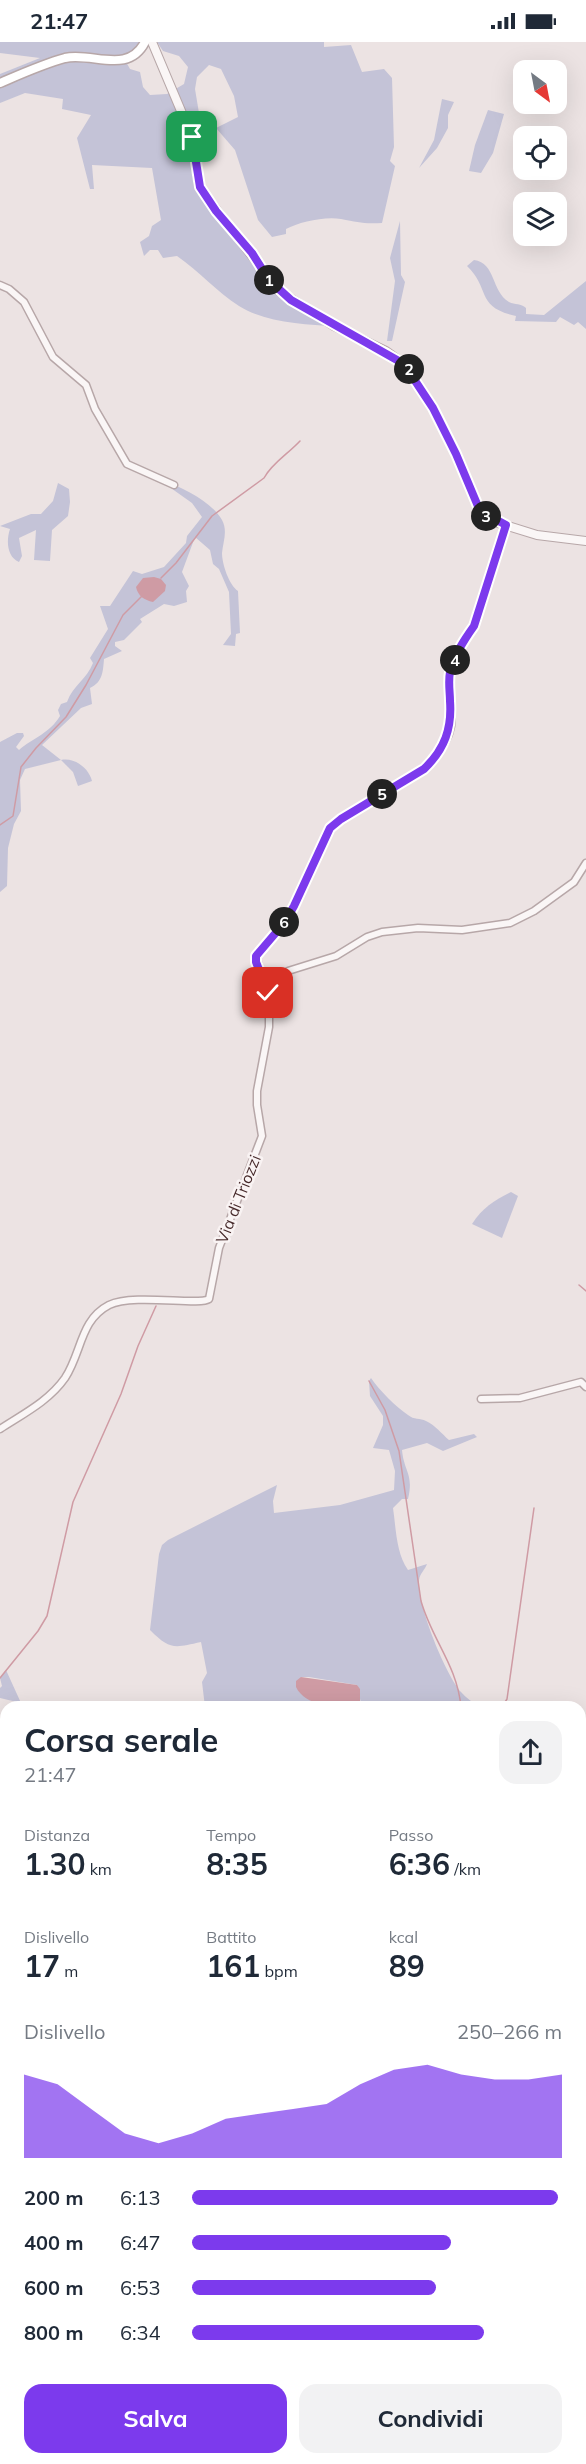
<!DOCTYPE html>
<html lang="it">
<head>
<meta charset="utf-8">
<style>
	body { margin:0; font-family:Mulish,sans-serif; background:#f2f2f3; color:#1f2937; height:100vh; display:flex; flex-direction:column; font-size:22px; white-space:nowrap }
	* { box-sizing:border-box; margin:0 }
	p { font-size:20px; color:#747a83 }
	.icon { flex:none; width:33px; height:33px; fill:none; stroke:currentColor; stroke-width:2; stroke-linecap:round; stroke-linejoin:round }
	.map { position:relative; flex:1; overflow:hidden }
	.side { position:absolute; left:0px; top:1659px; width:586px; height:764px; display:flex; flex-direction:column; background:#fff; border-radius:18px 18px 0 0; box-shadow:0 6px 24px #0002 }
	.side>* { flex:none }
	.needle { width:39px; rotate:148deg }
	.fabs { position:absolute; left:513px; top:18px; display:grid; gap:12px }
	.fabs a { display:grid; place-items:center; width:54px; height:54px; border-radius:12px; background:#fff; box-shadow:0 6px 24px #0002; font-size:30px }
	.pin { position:absolute; display:grid; place-items:center; width:51px; height:51px; color:#fff; margin:-26px; border-radius:12px; box-shadow:0 3px 9px #0006 }
	.km { position:absolute; width:30px; height:30px; margin:-15px; border-radius:50%; background:#222; color:#fff; font-size:16px; line-height:30px; text-align:center }
	.round { display:grid; place-items:center; flex:none; width:63px; height:63px; border-radius:18px; background:#f2f2f3 }
	.headline { display:flex; align-items:center; justify-content:space-between; height:102px; padding:0 24px }
	h1 { font-size:33px; font-weight:700; line-height:45px }
	.stats { display:grid; grid-template-columns:repeat(3,1fr); gap:9px; height:102px; padding:6px 24px }
	.stats div { display:grid; align-content:center }
	.stats b { font-size:30px; font-weight:700 }
	.stats small { font-size:16px; font-weight:400 }
	.stats p { font-size:16px }
	.chart { height:168px; padding:12px 24px }
	.chart p { display:flex; justify-content:space-between }
	.chart svg { width:100%; height:108px; margin-top:6px; fill:#7c3aed; opacity:.7 }
	.action { display:flex; gap:12px; margin-top:auto; padding:12px 24px }
	.action a { flex:1; height:69px; border-radius:18px; background:#7c3aed; color:#fff; font-size:24px; font-weight:700; line-height:69px; text-align:center }
	.action a+a { background:#f2f2f3; color:#1f2937 }
	ul { padding:0 24px; list-style:none; font-size:20px }
	li { display:grid; grid-template-columns:96px 72px 1fr; align-items:center; height:45px }
	li i { height:15px; border-radius:8px; background:#7c3aed }
	.status { display:flex; justify-content:space-between; align-items:center; height:42px; padding:0 30px; background:#fff; direction:ltr }
	.status svg { height:16px; fill:currentColor }
	.map>svg:first-child { display:block }
	.green { fill:#c4c3d7 }
	.water { fill:#cf9ba4 }
	.lines { fill:none; stroke-linecap:round; stroke-linejoin:round }
	.stream { stroke:#cf9ba4; stroke-width:1.5 }
	.minor-casing { stroke:#b7a7a8; stroke-width:9 }
	.tertiary-casing { stroke:#b7a7a8; stroke-width:10 }
	.secondary-casing { stroke:#b7a7a8; stroke-width:11 }
	.motorway-casing { stroke:#a4888b; stroke-width:14 }
	.minor { stroke:#faf6f6; stroke-width:6 }
	.tertiary { stroke:#faf6f6; stroke-width:8 }
	.secondary { stroke:#fff; stroke-width:8 }
	.motorway { stroke:#fff; stroke-width:10 }
	.tram { stroke:#977a7d; stroke-width:1.5 }
	.minor-bridge-casing { stroke:#b7a7a8; stroke-width:9; stroke-linecap:butt }
	.minor-bridge { stroke:#faf6f6; stroke-width:6 }
	.route-casing { stroke:#fff; stroke-width:12 }
	.route { stroke:#7c3aed; stroke-width:8 }
	.labels { text-anchor:middle; dominant-baseline:central; stroke-width:5; stroke-linejoin:round; paint-order:stroke }
	.street-label { font-size:16px; fill:#46292a; stroke:#f9f3f3 }
</style>
</head>
<body>
<div class="status"><b>21:47</b><svg viewBox="0 0 49 12"><path d="M0 12V9h3v3zM5 12V6h3v6zM10 12V3h3v9zM15 12V0h3v12zM26 1h20v11H26zM47 4h2v5h-2z"/></svg></div>
<div class="map">
<svg width="586" height="2422" viewBox="0 0 586 2422">
	<rect width="100%" height="100%" fill="#ece3e3"/>
	<!-- green -->
	<g class="green">
		<path d="M0,0h140l-15,18 5,9 10,3 3,15 7,8 17,-1 17,-10 4,-17 -9,-11 -16,-5 -6,-9h167v5l27,-2 11,27 22,-3 8,9 2,69 -4,14 5,5 -13,57c-20,1 -24,-1 -41,-4 -16,-3 -42,3 -55,10v5l-14,3 -14,-17 -23,-70 -19,-22 22,-11 -4,-21 -13,-27 -12,-4 -12,12 -2,12 4,24v19l4,10 -6,36 72,102 65,46c-28,-1 -70,-4 -95,-20 -22,-14 -40,-35 -62,-50l-14,2 -5,-8h-8l-6,6 -4,-14 9,-6 3,-10 9,-6 -9,-52 -60,-3 2,24h-4l-13,-51 14,-23 -29,-6 1,-10 -38,-6 -25,10v-29l40,-16 -40,-5z"/>
		<polygon points="442,57 454,60 448,73 448,86 437,106 419,126 434,98"/>
		<polygon points="488,68 504,72 493,111 481,131 469,129 475,103"/>
		<polygon points="400,179 401,233 405,240 392,299 387,299 395,239 390,216"/>
		<path d="M474,218c22,3 17,31 35,42 6,3 12,1 17,6v6l18,1 42,-34v48l-8,-7 -4,3 -14,-8 -4,5 -41,-1 1,-5c-41,-9 -25,-27 -49,-50z"/>
		<path d="M164,438c20,9 47,21 58,40 6,11 1,22 0,33 0,11 7,32 16,38l2,42 -4,1 -1,12 -12,-1 8,-11 -2,-42 -10,-23 -6,-5 -3,-14 -15,-13 -13,35 7,14 -3,5 1,11 -13,4 -10,-2 -24,15 2,3 -18,18 -9,2v4l7,5 -18,8c-1,12 -1,23 -14,29l2,16 -11,4 -39,37 19,15c13,-3 28,8 31,21l-14,5 -5,-14 -12,-12 -36,9 -5,11 1,31 -7,13 -6,24 -1,38 -7,6v-150l17,-9h6l1,3 -8,11 3,3c14,-12 31,-17 41,-34l-2,-6 3,-6 6,-2c6,-17 20,-23 26,-39l-3,-5 18,-29 -8,-23h10l23,-35 9,3 22,-7 22,-24 1,-7 15,-19 -10,-14 -24,-17z"/>
		<path d="M58,441l11,6 1,13 -2,14 -16,14 -2,31 -16,-1 2,-30 -17,8 3,18 -3,6c-12,-5 -13,-21 -9,-33l-10,-3 31,-12h10l12,-13z"/>
		<path d="M511,1150l7,4 -16,42 -30,-14c10,-16 23,-24 39,-32z"/>
		<path d="M371,1336c8,12 25,29 37,37 6,5 12,3 18,6 9,4 16,13 23,19l25,-6 3,3 -34,14 -16,-8 -25,7c2,22 12,24 6,49h-6l-9,9c3,20 3,45 15,62l19,-6c-2,6 -7,9 -8,16 -2,25 26,93 42,112 5,6 12,10 18,15h-119l1,-4 -4,-18 -48,-8h-8l3,19 27,11h-126l-3,-25 5,-9 -6,-31c-27,6 -31,8 -51,-12l9,-76 3,-9 6,-5 109,-55 -4,16 1,12 66,-8 54,-15 1,-19 -6,-21 -16,-2 10,-23v-9l-13,-20 -1,-15z"/>
		<polygon points="6,1628 21,1661 0,1656 0,1646 2,1644 0,1636"/>
		<polygon points="586,1695 586,1787 581,1786 580,1701"/>
	</g>
	<!-- water -->
	<g class="water">
		<path d="M154,535l7,2 5,6 -1,6 -12,11c-9,-2 -15,-6 -17,-15l7,-9z"/>
		<path d="M301,1635l56,8 3,4v18c-20,0 -54,1 -64,-20v-6z"/>
	</g>
	<g class="lines">
		<!-- stream -->
		<g class="stream">
			<path d="M161,536l15,-15 36,-47 52,-38c8,-15 24,-24 36,-37"/>
			<polyline points="0,783 13,774 21,725 36,706 66,675 86,643 123,573 142,554"/>
			<polyline points="579,1243 586,1249"/>
			<path d="M369,1339l16,29 14,41 22,150c11,39 36,64 40,106"/>
			<polyline points="0,1636 38,1589 47,1574 73,1460 121,1352 138,1304 156,1264"/>
			<polyline points="502,1665 507,1657 534,1466"/>
			<polyline points="580,1990 586,1992"/>
			<polyline points="580,2068 586,2068"/>
			<polyline points="0,2188 6,2187"/>
			<polyline points="580,2227 586,2227"/>
		</g>
		<defs>
			<g id="minor">
				<polyline points="0,243 9,247 24,260 53,315 86,343 95,367 127,422 174,443"/>
				<polyline points="265,943 288,929 336,914 367,895 382,890 418,886 462,888 510,881 534,869 574,840 586,821"/>
				<polyline points="481,1357 520,1356 581,1340 586,1345"/>
				<path d="M0,1387c23,-15 49,-28 65,-51 17,-26 15,-58 44,-73 25,-12 90,1 100,-6l10,-51 43,-112 -5,-31v-14l12,-64v-26l-13,-45 28,-34 10,-16 36,-78 11,-9c34,-21 103,-50 110,-93 2,-13 -2,-28 -2,-41 0,-22 13,-42 25,-59l32,-101"/>
				<polyline points="580,1860 586,1859"/>
				<polyline points="0,2024 6,2025"/>
				<polyline points="580,2412 586,2413"/>
				<polyline points="241,2416 322,2422"/>
				<polyline points="352,2421 357,2422"/>
				<polyline points="337,2422 343,2416"/>
			</g>
			<g id="tertiary">
				<polyline points="152,0 192,95 199,145 279,249 334,284 386,309 404,322 429,359 456,412 480,469 495,480 537,493 586,499"/>
				<polyline points="0,2213 6,2213"/>
				<polyline points="580,2306 586,2305"/>
				<polyline points="474,2416 474,2422"/>
				<polyline points="518,2416 518,2422"/>
			</g>
			<path id="secondary" d="M0,41c21,-9 43,-19 65,-25 28,-6 63,17 80,-16"/>
			<g id="motorway">
				<polyline points="0,2245 6,2247"/>
				<polyline points="0,2258 6,2259"/>
				<polyline points="0,2288 6,2295"/>
				<polyline points="0,2308 6,2315"/>
				<polyline points="0,2339 6,2346"/>
				<polyline points="36,2416 39,2422"/>
				<polyline points="81,2416 86,2422"/>
				<polyline points="99,2422 105,2416"/>
			</g>
		</defs>
		<!-- minor casing -->
		<use href="#minor" class="minor-casing"/>
		<!-- tertiary casing -->
		<use href="#tertiary" class="tertiary-casing"/>
		<!-- secondary casing -->
		<use href="#secondary" class="secondary-casing"/>
		<!-- motorway casing -->
		<use href="#motorway" class="motorway-casing"/>
		<!-- minor -->
		<use href="#minor" class="minor"/>
		<!-- tertiary -->
		<use href="#tertiary" class="tertiary"/>
		<!-- secondary -->
		<use href="#secondary" class="secondary"/>
		<!-- motorway -->
		<use href="#motorway" class="motorway"/>
		<!-- tram -->
		<polyline class="tram" points="0,2220 6,2220"/>
		<defs>
			<polyline id="minor-bridge" points="113,2422 119,2416"/>
		</defs>
		<!-- minor-bridge casing -->
		<use href="#minor-bridge" class="minor-bridge-casing"/>
		<!-- minor-bridge -->
		<use href="#minor-bridge" class="minor-bridge"/>
	</g>
	<g class="lines">
		<defs>
			<path id="route" d="M192,95l8,50 16,24 36,42 17,27 22,20 113,64 29,44 23,46 24,57 26,14 -32,101c-10,14 -20,29 -24,46 -2,10 0,20 0,29 2,27 -5,48 -26,68l-83,50 -11,9 -36,78 -9,16 -29,34v6l12,31"/>
		</defs>
		<!-- route casing -->
		<use href="#route" class="route-casing"/>
		<!-- route -->
		<use href="#route" class="route"/>
	</g>
	<g class="labels">
		<!-- street labels -->
		<g class="street-label">
			<text transform="translate(238 1157) rotate(-68)">Via di Triozzi</text>
		</g>
	</g>
</svg>
<div class="fabs">
<a><svg class="needle" viewBox="-14 -14 28 28"><path d="M0-13l5 13h-10z" fill="#e53935"/><path d="M0 13l5-13h-10z" fill="#747a83"/></svg></a>
<a><svg class="icon" aria-label="locate" viewBox="0 0 24 24"><circle cx="12" cy="12" r="6"/><path d="M12 2v4M12 18v4M2 12h4M18 12h4"/></svg></a>
<a><svg class="icon" aria-label="layers" viewBox="0 0 24 24"><path d="M12 4l9 5-9 5-9-5zM3 14l9 5 9-5"/></svg></a>
</div>
<div class="pin" style="left:192px;top:95px;background:#1e9e55"><svg class="icon" aria-label="arrive" viewBox="0 0 24 24"><path d="M6 21V4h12l-3 4 3 4H6"/></svg></div>
<div class="pin" style="left:268px;top:951px;background:#d93025"><svg class="icon" aria-label="check" viewBox="0 0 24 24"><path d="M5 12l5 5 9-10"/></svg></div>
<b class="km" style="left:269px;top:238px">1</b>
<b class="km" style="left:409px;top:327px">2</b>
<b class="km" style="left:486px;top:474px">3</b>
<b class="km" style="left:455px;top:618px">4</b>
<b class="km" style="left:382px;top:752px">5</b>
<b class="km" style="left:284px;top:880px">6</b>
<section class="side">
<div class="headline"><div><h1>Corsa serale</h1><p>21:47</p></div><a class="round"><svg class="icon" aria-label="share" viewBox="0 0 24 24"><path d="M12 15V3M7 8l5-5 5 5M5 13v7h14v-7"/></svg></a></div>
<div class="stats">
<div><p>Distanza</p><b>1.30<small> km</small></b></div>
<div><p>Tempo</p><b>8:35</b></div>
<div><p>Passo</p><b>6:36<small> /km</small></b></div>
</div>
<div class="stats">
<div><p>Dislivello</p><b>17<small> m</small></b></div>
<div><p>Battito</p><b>161<small> bpm</small></b></div>
<div><p>kcal</p><b>89</b></div>
</div>
<div class="chart"><p><span>Dislivello</span>250–266 m</p>
<svg viewBox="0 0 160 44" preserveAspectRatio="none"><path d="M0 44V10L10 14L20 24L30 34L40 38L50 34L60 28L70 26L80 24L90 22L100 14L110 8L120 6L130 10L140 12L150 12L160 10V44z"/></svg>
</div>
<ul>
<li><b>200 m</b>6:13<i style="width:99%"></i></li>
<li><b>400 m</b>6:47<i style="width:70%"></i></li>
<li><b>600 m</b>6:53<i style="width:66%"></i></li>
<li><b>800 m</b>6:34<i style="width:79%"></i></li>
</ul>
<div class="action"><a>Salva</a><a>Condividi</a></div>
</section>
</div>
</body>
</html>
